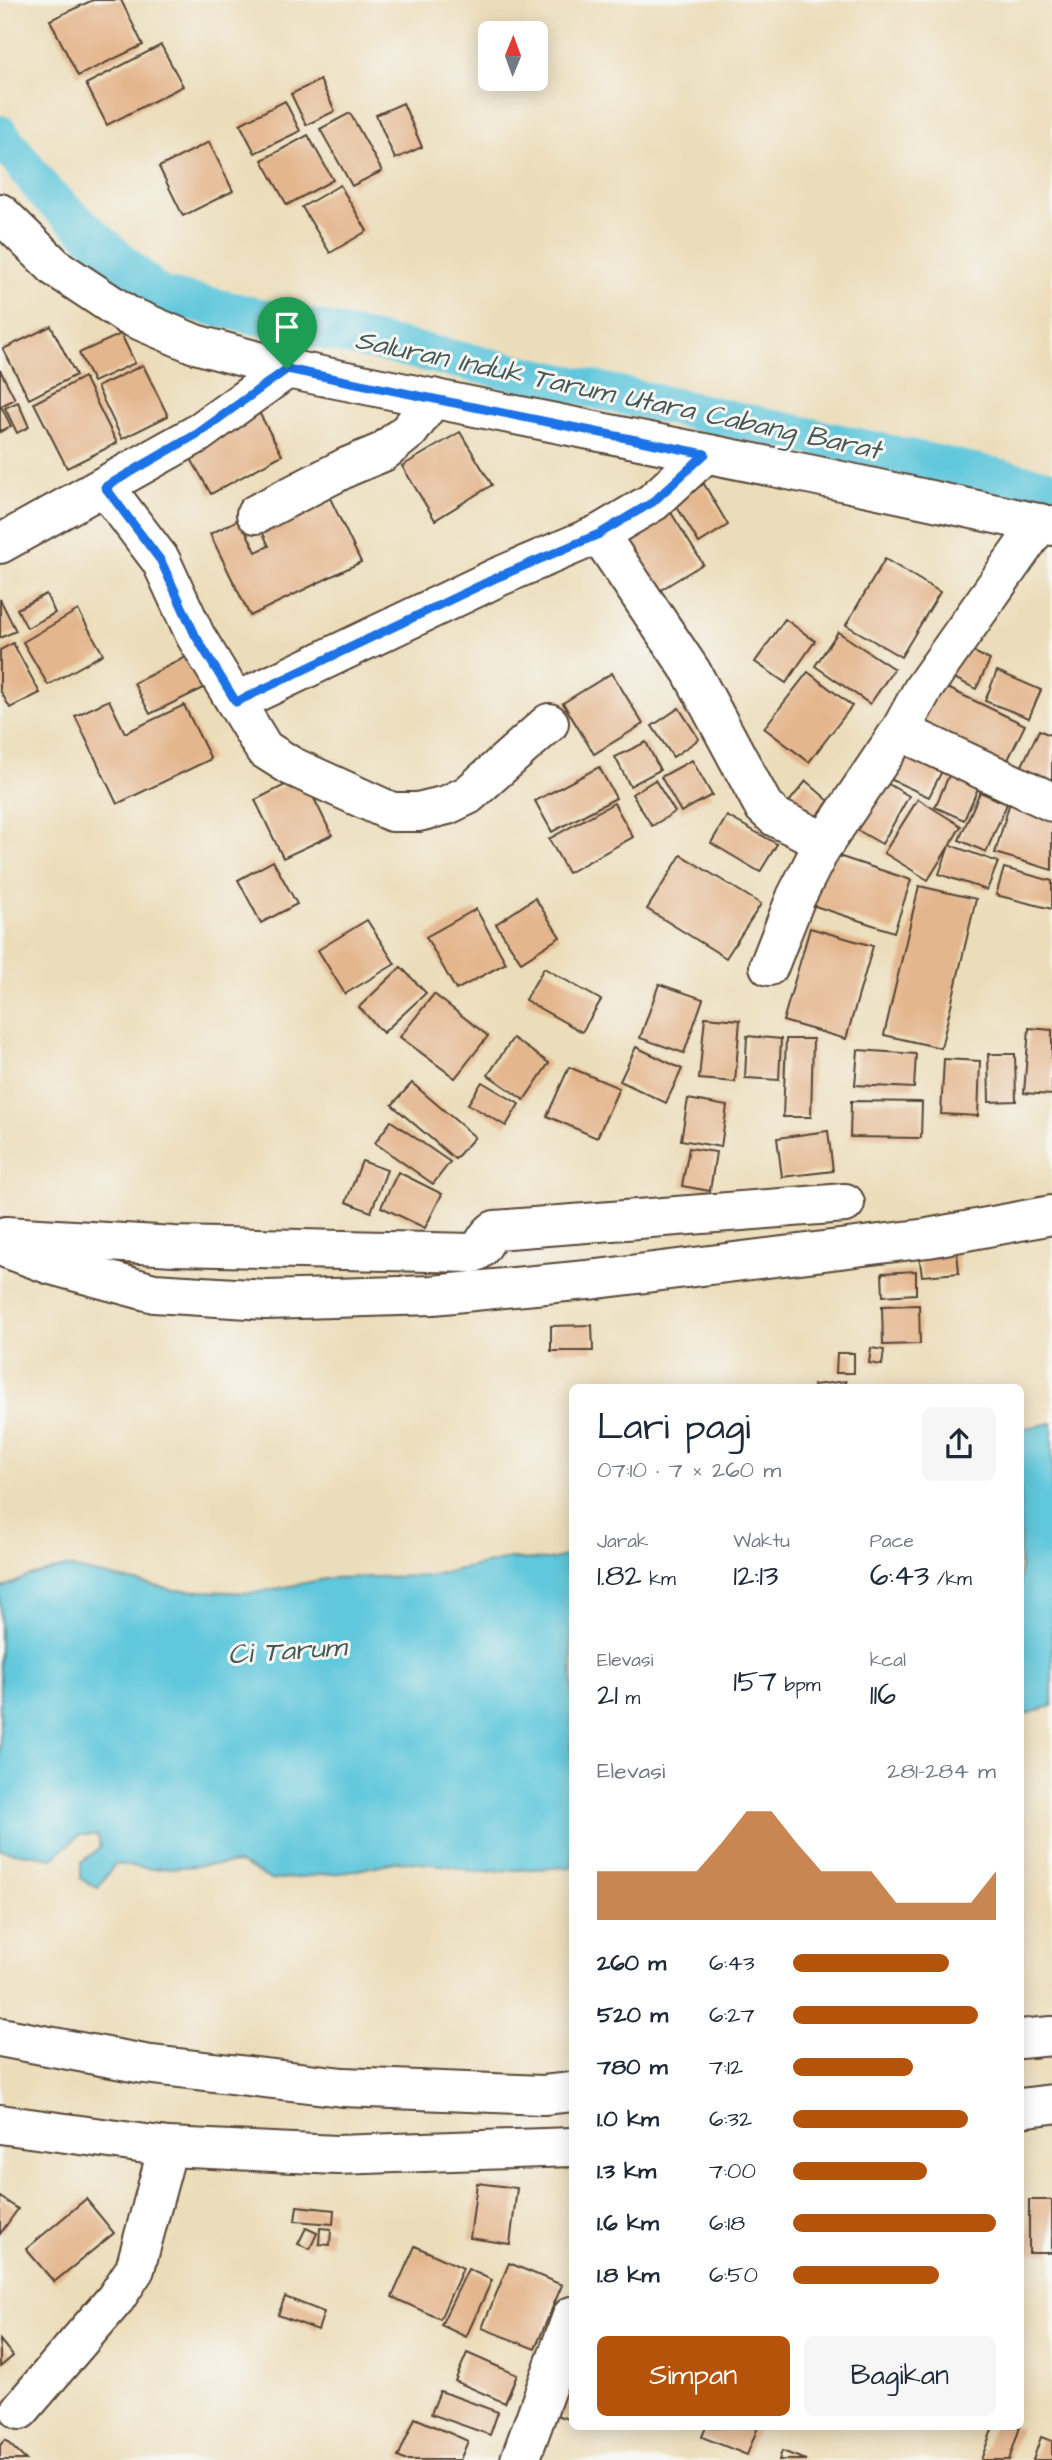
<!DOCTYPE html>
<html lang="id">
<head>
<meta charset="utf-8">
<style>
	body { margin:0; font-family:"Architects Daughter",sans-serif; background:#f6f6f7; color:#1f2937; height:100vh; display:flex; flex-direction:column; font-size:26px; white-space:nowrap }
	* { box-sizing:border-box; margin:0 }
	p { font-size:23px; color:#747a83 }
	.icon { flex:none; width:38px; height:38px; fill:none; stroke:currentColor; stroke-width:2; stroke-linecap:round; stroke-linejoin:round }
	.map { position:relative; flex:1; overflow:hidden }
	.side { position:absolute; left:569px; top:1384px; width:455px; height:1046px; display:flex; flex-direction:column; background:#fff; border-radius:10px; box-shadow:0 4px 18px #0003 }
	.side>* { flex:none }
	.needle { width:46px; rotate:1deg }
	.tools { position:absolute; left:478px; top:21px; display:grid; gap:14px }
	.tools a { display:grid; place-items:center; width:70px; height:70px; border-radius:10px; background:#fff; box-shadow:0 4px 18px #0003; font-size:35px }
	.pin { position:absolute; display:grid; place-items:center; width:60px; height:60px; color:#fff; margin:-72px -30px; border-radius:50% 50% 50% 0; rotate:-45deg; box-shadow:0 0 7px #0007 }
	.pin .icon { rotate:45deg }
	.round { display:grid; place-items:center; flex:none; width:74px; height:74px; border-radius:10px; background:#f6f6f7 }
	.summary { display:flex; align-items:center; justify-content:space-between; height:119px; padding:0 28px }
	h1 { font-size:38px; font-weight:600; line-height:52px }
	.stats { display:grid; grid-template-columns:repeat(3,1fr); gap:10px; height:119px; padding:7px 28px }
	.stats div { display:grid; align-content:center }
	.stats b { font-size:30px; font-weight:600 }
	.stats small { font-size:19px; font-weight:400 }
	.stats p { font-size:19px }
	.chart { height:196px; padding:14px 28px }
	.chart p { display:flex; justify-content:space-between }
	.chart svg { width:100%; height:126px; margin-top:7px; fill:#b45309; opacity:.7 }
	.cta { display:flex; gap:14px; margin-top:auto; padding:14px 28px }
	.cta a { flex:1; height:80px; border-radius:10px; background:#b45309; color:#fff; font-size:28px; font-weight:600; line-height:80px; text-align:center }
	.cta a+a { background:#f6f6f7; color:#1f2937 }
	ul { padding:0 28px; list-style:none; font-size:23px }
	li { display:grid; grid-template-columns:112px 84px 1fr; align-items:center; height:52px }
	li i { height:18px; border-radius:9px; background:#b45309 }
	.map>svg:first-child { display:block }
	.water { fill:#60c7dc; stroke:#4e787d; stroke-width:2 }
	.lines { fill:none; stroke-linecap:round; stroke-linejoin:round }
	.canal { stroke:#60c7dc; stroke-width:38 }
	.building { fill:#e4b68d }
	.minor-casing { stroke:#564535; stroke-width:42 }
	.minor { stroke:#fff; stroke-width:38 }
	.route-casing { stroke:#fff; stroke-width:14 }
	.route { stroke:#1a73e8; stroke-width:9 }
	.labels { text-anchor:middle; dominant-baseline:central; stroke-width:6; stroke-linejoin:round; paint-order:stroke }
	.water-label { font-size:28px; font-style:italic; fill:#465957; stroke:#f6f6f2 }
</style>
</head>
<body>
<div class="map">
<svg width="1052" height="2460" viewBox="0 0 1052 2460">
	<rect width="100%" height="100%" fill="#f6f6f2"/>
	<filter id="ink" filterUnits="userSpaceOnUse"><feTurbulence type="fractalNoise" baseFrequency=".0143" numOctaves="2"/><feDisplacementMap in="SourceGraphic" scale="14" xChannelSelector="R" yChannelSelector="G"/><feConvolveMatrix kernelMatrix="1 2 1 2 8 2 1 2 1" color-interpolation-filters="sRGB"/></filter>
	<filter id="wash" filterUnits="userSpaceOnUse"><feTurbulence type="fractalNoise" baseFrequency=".00686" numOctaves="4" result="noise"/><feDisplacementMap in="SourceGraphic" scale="28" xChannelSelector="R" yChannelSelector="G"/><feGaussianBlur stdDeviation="1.57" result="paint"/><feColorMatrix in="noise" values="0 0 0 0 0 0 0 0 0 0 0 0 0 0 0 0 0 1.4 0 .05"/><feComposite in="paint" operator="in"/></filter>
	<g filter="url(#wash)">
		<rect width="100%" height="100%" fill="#ecddba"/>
		<!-- water -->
		<g class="water">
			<polygon points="1052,1423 1052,1706 1020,1716 1020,1429"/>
			<polygon points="572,1554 572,1867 477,1872 449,1866 400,1861 348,1872 271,1880 240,1863 152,1869 115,1864 98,1888 81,1879 81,1862 100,1848 97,1835 80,1835 53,1858 0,1850 0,1589 29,1576 66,1567 174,1590 255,1593 330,1578 428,1576 509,1559 550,1560"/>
		</g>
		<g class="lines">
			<!-- canal -->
			<polyline class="canal" points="0,134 47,195 159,295 1052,489"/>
		</g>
		<g id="blocks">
			<!-- building -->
			<g class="building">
				<polygon points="93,0 121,0 143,45 78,76 50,20"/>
				<polygon points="161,45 183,86 107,125 86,84"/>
				<polygon points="320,80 335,111 306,125 291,94"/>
				<polygon points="285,101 300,131 255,153 240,124"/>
				<polygon points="403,103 422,147 395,159 376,115"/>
				<polygon points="350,113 382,171 352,186 320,129"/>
				<polygon points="308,135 333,180 287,205 262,160"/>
				<polygon points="209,142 233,191 183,216 159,167"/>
				<polygon points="340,185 367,231 330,253 302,207"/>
				<polygon points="51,326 76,375 29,399 3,349"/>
				<polygon points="121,334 135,363 93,382 79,353"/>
				<polygon points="143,365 168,416 122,439 97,387"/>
				<polygon points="0,370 15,399 1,406 11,426 0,432"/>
				<polygon points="84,377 117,443 67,468 34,403"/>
				<polygon points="18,402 29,427 17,433 5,408"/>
				<polygon points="254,403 282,455 211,494 182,443"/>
				<polygon points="460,432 492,485 435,520 402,466"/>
				<polygon points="704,484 728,525 699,543 674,502"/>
				<polygon points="328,494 361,562 250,616 210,534 240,519 256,552 269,546 260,527"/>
				<polygon points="670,511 703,564 649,597 616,544"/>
				<polygon points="885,559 940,592 901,657 846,625"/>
				<polygon points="46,594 55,613 27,628 17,609"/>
				<polygon points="0,599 16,631 0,638"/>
				<polygon points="78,610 103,654 48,685 23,642"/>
				<polygon points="785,619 815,641 786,683 755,662"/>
				<polygon points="838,632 894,669 870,704 815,666"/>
				<polygon points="13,643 40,693 10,708 0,690 0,650"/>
				<polygon points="960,645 990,660 976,689 946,674"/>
				<polygon points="192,654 208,686 150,714 134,683"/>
				<polygon points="997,671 1041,690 1029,718 985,701"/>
				<polygon points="808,672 852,706 809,762 764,728"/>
				<polygon points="612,673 643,724 594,754 563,703"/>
				<polygon points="935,682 1025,725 1001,774 910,730"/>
				<polygon points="109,700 125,733 184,705 211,759 117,804 75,716"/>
				<polygon points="679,708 699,739 673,757 652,726"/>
				<polygon points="1039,730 1052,736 1052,795 1016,778"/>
				<polygon points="896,741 945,765 929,797 879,774"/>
				<polygon points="646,742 660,770 630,786 615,757"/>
				<polygon points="692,760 712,795 681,812 661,777"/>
				<polygon points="955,762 984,775 964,820 935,807"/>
				<polygon points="599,767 616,798 552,832 535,801"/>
				<polygon points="873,775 909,796 882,844 845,823"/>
				<polygon points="303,776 332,835 283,858 255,800"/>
				<polygon points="655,780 675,812 652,826 632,794"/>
				<polygon points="806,781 829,801 808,827 784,808"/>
				<polygon points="980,792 1007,804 986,852 959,840"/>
				<polygon points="918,799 961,826 950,845 998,862 987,890 939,874 949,846 928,880 884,853"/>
				<polygon points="1010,802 1052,814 1052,870 995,853"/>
				<polygon points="614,803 633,837 568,873 549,839"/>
				<polygon points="727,816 777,844 760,872 711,843"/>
				<polygon points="823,851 911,880 894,932 806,903"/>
				<polygon points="681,855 761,904 726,958 647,909"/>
				<polygon points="273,861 297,904 261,923 238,880"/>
				<polygon points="1004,868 1052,881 1052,909 996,895"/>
				<polygon points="919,886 976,899 941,1048 884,1035"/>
				<polygon points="535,898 560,937 521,962 496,924"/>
				<polygon points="476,909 506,963 456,990 426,937"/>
				<polygon points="367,920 395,964 345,994 318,950"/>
				<polygon points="810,928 873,946 846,1039 783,1021"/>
				<polygon points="401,967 426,993 383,1033 359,1007"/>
				<polygon points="544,968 601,1000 582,1032 525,1000"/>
				<polygon points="659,984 703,999 684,1053 640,1038"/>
				<polygon points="434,994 488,1036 455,1078 400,1037"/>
				<polygon points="705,1017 740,1020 735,1082 699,1079"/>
				<polygon points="1029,1028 1052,1030 1052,1095 1024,1093"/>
				<polygon points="747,1036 781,1039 779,1080 745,1078"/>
				<polygon points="513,1038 549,1063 524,1100 488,1075"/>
				<polygon points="786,1039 813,1039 811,1117 783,1117"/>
				<polygon points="636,1047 682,1069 666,1103 620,1081"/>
				<polygon points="858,1050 916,1054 914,1088 855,1085"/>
				<polygon points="988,1054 1015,1054 1016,1101 989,1102"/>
				<polygon points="944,1059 980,1061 978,1116 941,1114"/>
				<polygon points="569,1067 619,1088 597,1138 547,1116"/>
				<polygon points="482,1082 519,1104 506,1126 468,1104"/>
				<polygon points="412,1083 475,1137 455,1159 392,1105"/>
				<polygon points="688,1099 727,1106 721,1147 681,1140"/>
				<polygon points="851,1101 922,1102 921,1138 850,1137"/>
				<polygon points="391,1121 450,1162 433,1184 375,1143"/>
				<polygon points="828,1131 833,1171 782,1177 777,1138"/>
				<polygon points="689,1148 716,1152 710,1191 682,1186"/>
				<polygon points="362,1161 387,1170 371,1212 346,1202"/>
				<polygon points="398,1172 442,1194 425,1228 381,1207"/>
				<polygon points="957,1250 959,1273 922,1276 919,1254"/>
				<polygon points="916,1271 916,1294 883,1296 882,1273"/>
				<polygon points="919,1305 920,1344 883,1345 882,1306"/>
				<polygon points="592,1325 593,1351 551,1351 551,1326"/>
				<polygon points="871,1348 884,1350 882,1365 869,1363"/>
				<polygon points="837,1353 854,1353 854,1373 836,1373"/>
				<polygon points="846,1381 847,1388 814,1388 813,1385"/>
				<polygon points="477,2183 517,2188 510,2244 470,2238"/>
				<polygon points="0,2197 18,2209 0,2234"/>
				<polygon points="86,2199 114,2233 54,2282 26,2249"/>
				<rect x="1029" y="2200" width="23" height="53"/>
				<polygon points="297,2206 334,2210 333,2224 295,2221"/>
				<polygon points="306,2228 317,2233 310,2249 298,2244"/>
				<polygon points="320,2228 331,2229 330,2245 319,2244"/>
				<polygon points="415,2246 463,2268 440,2319 392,2297"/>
				<polygon points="509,2263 562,2285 535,2349 482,2328"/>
				<polygon points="468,2269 492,2280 466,2337 441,2325"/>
				<polygon points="285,2297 324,2312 318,2330 278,2315"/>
				<polygon points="0,2340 13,2356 0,2367"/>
				<polygon points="467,2353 517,2375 505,2403 455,2381"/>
				<polygon points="556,2369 572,2374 572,2420 543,2411"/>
				<polygon points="440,2391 498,2412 490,2435 431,2414"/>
				<polygon points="415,2418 468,2441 460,2460 404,2460 398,2457"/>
				<polygon points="706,2427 758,2427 747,2455 702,2437"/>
				<polygon points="993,2427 1020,2427 1009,2460 981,2460"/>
				<polygon points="1041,2437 1052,2441 1052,2460 1033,2460"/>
				<polygon points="5,2440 26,2460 0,2460 0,2445"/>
				<polygon points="782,2451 806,2460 779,2460"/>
			</g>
		</g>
	</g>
	<g filter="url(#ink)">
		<use href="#blocks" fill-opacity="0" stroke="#564535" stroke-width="2"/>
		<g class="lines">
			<defs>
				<g id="minor">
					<polyline points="0,213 56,268 127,315 195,344 287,369 813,475 1052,526"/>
					<polyline points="105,487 161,561 195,635 264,749 291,766 392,812 418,812 447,805 468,795 549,723"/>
					<polyline points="256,514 347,467 383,452 410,430 433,398"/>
					<polyline points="599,534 691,671 764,807 775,817 825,842"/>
					<polyline points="0,544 197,434 287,369"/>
					<polyline points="236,702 498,577 599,534 653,502 705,454"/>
					<polyline points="900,731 1052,802"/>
					<polyline points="769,966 796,897 821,848 900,731 923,689 1040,523"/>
					<path d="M6,1236l168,10 299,7c12,-4 11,-17 22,-23l350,-27"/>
					<polyline points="0,1246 51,1265 154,1293 266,1300 433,1295 597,1279 928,1238 1052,1215"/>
					<polyline points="0,2037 144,2064 343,2087 543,2095 572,2092"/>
					<polyline points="1020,2039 1052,2036"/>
					<polyline points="1020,2108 1052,2104"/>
					<polyline points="0,2124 168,2147 337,2155 572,2147"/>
					<polyline points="20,2410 116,2298 135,2269 168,2147"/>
					<polyline points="520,2460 572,2316"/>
				</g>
			</defs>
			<!-- minor casing -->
			<use href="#minor" class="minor-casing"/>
			<!-- minor -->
			<use href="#minor" class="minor"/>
		</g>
	</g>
	<g class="lines" filter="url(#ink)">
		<defs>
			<polygon id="route" points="287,369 705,454 653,502 599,534 498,577 236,702 195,635 161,561 105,487 197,434"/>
		</defs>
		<!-- route casing -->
		<use href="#route" class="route-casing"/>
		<!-- route -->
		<use href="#route" class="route"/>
	</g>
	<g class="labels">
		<!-- water labels -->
		<g class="water-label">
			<text transform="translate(618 395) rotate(12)">Saluran Induk Tarum Utara Cabang Barat</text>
			<text transform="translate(287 1651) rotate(-4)">Ci Tarum</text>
		</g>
	</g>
</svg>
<div class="tools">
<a><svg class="needle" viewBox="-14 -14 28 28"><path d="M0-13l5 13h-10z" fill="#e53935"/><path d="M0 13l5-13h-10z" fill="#747a83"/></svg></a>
</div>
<div class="pin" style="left:287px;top:369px;background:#1e9e55"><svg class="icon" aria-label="arrive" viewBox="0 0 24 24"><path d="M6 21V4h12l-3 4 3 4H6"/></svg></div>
<section class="side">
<div class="summary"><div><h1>Lari pagi</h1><p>07:10 · 7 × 260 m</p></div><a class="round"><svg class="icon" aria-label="share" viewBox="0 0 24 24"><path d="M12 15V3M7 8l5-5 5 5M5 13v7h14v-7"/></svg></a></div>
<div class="stats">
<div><p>Jarak</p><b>1.82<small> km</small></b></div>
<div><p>Waktu</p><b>12:13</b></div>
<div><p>Pace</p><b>6:43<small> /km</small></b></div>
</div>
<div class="stats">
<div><p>Elevasi</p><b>21<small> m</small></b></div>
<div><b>157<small> bpm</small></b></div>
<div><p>kcal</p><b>116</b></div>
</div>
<div class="chart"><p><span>Elevasi</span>281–284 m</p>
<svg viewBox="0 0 160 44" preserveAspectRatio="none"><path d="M0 44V27L10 27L20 27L30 27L40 27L50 17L60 6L70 6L80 17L90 27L100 27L110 27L120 38L130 38L140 38L150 38L160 27V44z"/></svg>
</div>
<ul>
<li><b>260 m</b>6:43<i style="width:77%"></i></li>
<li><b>520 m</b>6:27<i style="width:91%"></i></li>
<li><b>780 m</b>7:12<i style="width:59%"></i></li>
<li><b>1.0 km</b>6:32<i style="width:86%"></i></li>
<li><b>1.3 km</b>7:00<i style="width:66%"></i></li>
<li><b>1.6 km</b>6:18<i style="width:100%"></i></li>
<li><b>1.8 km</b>6:50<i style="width:72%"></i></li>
</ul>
<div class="cta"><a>Simpan</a><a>Bagikan</a></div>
</section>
</div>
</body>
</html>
